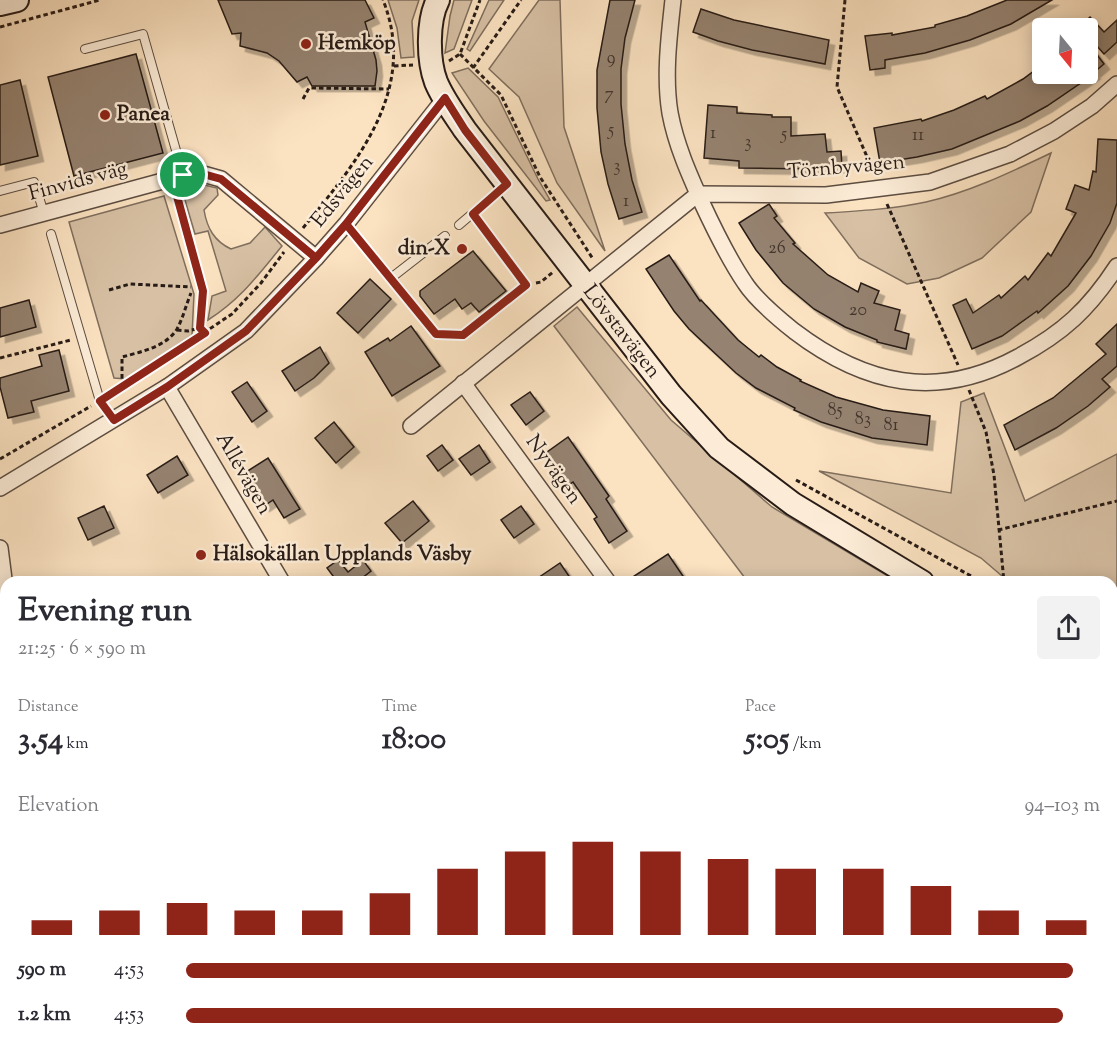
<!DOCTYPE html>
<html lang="en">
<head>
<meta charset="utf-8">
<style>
	body { margin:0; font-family:"Sorts Mill Goudy",serif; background:#f2f2f3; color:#2b2b33; height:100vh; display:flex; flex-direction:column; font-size:22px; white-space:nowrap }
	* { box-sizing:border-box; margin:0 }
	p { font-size:20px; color:#7c7c81 }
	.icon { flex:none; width:33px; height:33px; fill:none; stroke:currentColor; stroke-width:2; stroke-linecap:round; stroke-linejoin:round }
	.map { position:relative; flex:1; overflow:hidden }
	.details { position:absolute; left:0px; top:576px; width:1118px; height:476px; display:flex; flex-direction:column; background:#fff; border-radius:18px 18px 0 0; box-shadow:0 3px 15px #0003 }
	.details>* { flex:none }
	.needle { width:39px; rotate:162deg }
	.buttons { position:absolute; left:1032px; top:18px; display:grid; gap:12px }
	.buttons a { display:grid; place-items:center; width:66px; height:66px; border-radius:6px; background:#fff; box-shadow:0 3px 15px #0003; font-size:30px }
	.pin { position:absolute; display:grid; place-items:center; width:51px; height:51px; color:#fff; margin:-26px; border:3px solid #fff; border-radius:50%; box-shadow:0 2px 6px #0007 }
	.round { display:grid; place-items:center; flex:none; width:63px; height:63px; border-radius:6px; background:#f2f2f3 }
	.overview { display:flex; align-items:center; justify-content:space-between; height:102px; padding:0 18px }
	h1 { font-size:33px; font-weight:700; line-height:45px }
	.figures { display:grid; grid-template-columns:repeat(3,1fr); gap:9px; height:102px; padding:6px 18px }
	.figures div { display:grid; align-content:center }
	.figures b { font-size:30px; font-weight:700 }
	.figures small { font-size:16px; font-weight:400 }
	.figures p { font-size:16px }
	.chart { height:168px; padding:12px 18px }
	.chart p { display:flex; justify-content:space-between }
	.chart svg { width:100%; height:108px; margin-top:6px; stroke:#8f2418; stroke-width:6 }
	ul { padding:0 18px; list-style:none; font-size:20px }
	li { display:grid; grid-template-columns:96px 72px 1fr; align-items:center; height:45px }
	li i { height:15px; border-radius:8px; background:#8f2418 }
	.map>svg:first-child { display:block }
	.green { fill:#d7c0a4; stroke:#7f6e5d; stroke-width:1.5 }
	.building { fill:#95826f; stroke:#271b16; stroke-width:1.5; filter:url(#shadow) }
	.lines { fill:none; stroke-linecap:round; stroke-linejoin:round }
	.lane-casing { stroke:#5c4d41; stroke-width:10 }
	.street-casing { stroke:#5c4d41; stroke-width:18 }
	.secondary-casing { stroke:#271b16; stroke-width:26 }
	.path { stroke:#271b16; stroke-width:3; stroke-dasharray:4.5 3; stroke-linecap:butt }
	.lane { stroke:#fcecd7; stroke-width:8 }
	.street { stroke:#fcecd7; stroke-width:15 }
	.secondary { stroke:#fcecd7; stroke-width:22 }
	.route-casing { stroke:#fff; stroke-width:12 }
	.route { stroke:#8f2418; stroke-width:8 }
	.poi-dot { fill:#8f2418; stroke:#fcecd7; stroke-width:2 }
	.labels { text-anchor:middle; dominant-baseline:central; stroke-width:5; stroke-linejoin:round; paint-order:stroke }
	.number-label { font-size:18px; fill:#42352c }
	.poi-label { font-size:21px; font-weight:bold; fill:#271b16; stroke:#fcecd7; text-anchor:start }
	.street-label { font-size:21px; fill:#271b16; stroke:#fcecd7 }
</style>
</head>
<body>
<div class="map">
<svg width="1117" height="1051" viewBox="0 0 1117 1051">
	<defs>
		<filter id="shadow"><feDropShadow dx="5.5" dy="5.5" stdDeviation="0" flood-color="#0004"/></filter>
	</defs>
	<rect width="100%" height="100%" fill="#fbe2c1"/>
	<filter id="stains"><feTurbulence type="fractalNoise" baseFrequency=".00333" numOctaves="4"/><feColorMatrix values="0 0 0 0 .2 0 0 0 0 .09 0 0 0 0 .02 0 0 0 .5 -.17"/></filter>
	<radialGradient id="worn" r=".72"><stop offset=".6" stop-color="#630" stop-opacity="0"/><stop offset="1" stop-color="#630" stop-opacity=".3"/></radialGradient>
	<!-- green -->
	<g class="green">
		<polygon points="388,0 419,0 412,21 414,57 401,58 397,28"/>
		<polygon points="454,0 472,0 454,49 445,53 450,16"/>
		<polygon points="489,0 504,0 470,51 467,49"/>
		<polygon points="539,0 560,0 564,127 605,251 557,183 519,97 489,69"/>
		<polygon points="468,68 498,97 538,179 550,200 546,201 484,121 452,73"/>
		<path d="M1051,153l-20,59 -49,46 -43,20 -32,6 -48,-26 -34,-45c34,-2 68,-4 101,-11 44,-10 85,-30 125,-49z"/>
		<path d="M192,182l25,6 1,7 -14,15c3,18 10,31 27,39l19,-6 15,-16 17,19c-24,29 -41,53 -74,74l4,-24 14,-5 -18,-60 -13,3 -13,-44z"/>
		<polygon points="164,196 194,294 192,335 126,379 114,378 69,222"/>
		<polygon points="577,307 671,420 772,507 898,582 748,582 554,326"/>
		<polygon points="984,393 1025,501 1117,454 1117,676 1112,671 1112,582 1009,582 981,558 819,471 951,493 961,402"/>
		<polygon points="1112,761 1117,767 1117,864 1112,870"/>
	</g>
	<!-- building -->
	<g class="building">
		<polygon points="218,0 365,0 374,18 365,22 376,60 377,71 375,86 312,86 307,77 297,82 279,61 267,53 240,46 241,33 232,34"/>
		<polygon points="610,0 635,0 625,38 621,69 621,104 625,144 632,180 642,212 619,219 608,184 601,152 597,108 597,70"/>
		<polygon points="1007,0 1052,0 1011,24 970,40 925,53 885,60 885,68 870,70 865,36 892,33 892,35 935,27 935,25 967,16"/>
		<polygon points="701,9 734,20 829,40 825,64 752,50 718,41 693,32"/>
		<polygon points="1090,17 1104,32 1117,20 1117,42 1104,54 1088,36 1088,28 1079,27"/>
		<polygon points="1088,43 1104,64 1092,74 1094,74 1047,106 1020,121 952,149 917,157 880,163 874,128 921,119 922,121 954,110 985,96 987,99 1023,79 1042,65 1042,74 1088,74"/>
		<polygon points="136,54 163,153 74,176 48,77"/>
		<polygon points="20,80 38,156 0,165 0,85"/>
		<polygon points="708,105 737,107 737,113 772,115 772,117 791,117 791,136 825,134 827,152 841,151 842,167 811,169 739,168 739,161 704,158"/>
		<polygon points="1098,139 1117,140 1117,203 1110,223 1091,256 1068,286 1038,313 1037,311 1002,336 972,349 953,305 966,299 973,313 999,295 1001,298 1025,276 1028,280 1048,253 1051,256 1076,213 1066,209 1075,185 1089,190 1093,171 1096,172"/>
		<polygon points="769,204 777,216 774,218 795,243 793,244 828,275 858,292 861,283 879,291 874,303 900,310 895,330 909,334 906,349 877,342 877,340 845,327 814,309 783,283 756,250 739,223"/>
		<polygon points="473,251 506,291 479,312 471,303 462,309 455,299 434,314 420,296 420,291"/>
		<polygon points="669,255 700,301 701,300 738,340 759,357 761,355 777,367 801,380 800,381 836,397 883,410 930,416 927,445 872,438 821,422 794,410 795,408 756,388 736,373 689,329 674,311 646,269"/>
		<polygon points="370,279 391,299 358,333 337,313"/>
		<polygon points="29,300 36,327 0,337 0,308"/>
		<polygon points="1117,324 1117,366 1102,379 1110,387 1088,406 1056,428 1015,450 1004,425 1053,398 1106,354 1096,344"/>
		<polygon points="411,326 440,366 392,396 365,352 388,338 390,341"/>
		<polygon points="320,347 329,363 314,378 295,391 282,371"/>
		<polygon points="59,350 69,391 31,401 34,412 8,418 0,387 0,378 42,366 39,355"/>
		<polygon points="247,382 267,411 252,422 232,392"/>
		<polygon points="530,392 544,411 526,425 511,405"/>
		<polygon points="334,422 354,447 336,463 315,438"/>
		<polygon points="568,437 609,496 606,499 627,531 609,543 594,519 597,517 573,482 566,487 543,455"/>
		<polygon points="442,445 453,460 438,471 427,456"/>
		<polygon points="479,445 490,462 471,475 459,459"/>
		<polygon points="177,456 188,475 158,493 147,475"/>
		<polygon points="268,458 300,509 284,518 273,500 264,506 243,474"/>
		<polygon points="413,501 429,521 402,543 385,523"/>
		<polygon points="104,506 114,528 88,540 78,518"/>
		<polygon points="521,506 534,524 514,538 501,520"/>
		<polygon points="668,554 687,582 625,582"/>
		<polygon points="338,560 348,572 363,560 371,571 357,582 334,582 336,580 327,568"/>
		<polygon points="560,563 573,582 532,582"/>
	</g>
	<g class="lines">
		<defs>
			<g id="lane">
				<polyline points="85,49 143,34 183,175"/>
				<polyline points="172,178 203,291"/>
				<polyline points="0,191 34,182 44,213"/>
				<polyline points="346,224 391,278 445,236"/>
				<polyline points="459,225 506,185"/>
				<polyline points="51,234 100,401 114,420"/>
				<polyline points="391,278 436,334 463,335 526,285 473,214"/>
			</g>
			<g id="street">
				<path d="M673,0c-4,37 -9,76 -3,113 6,32 19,61 32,90 13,28 26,55 43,80 11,17 34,36 49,48 71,54 143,70 224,26 45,-24 71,-48 99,-91"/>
				<polyline points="0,225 196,172 221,179 316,258"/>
				<polyline points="463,383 608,582"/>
				<polyline points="167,387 282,582"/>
				<polyline points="411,426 698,194 826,195 930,182 1010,154 1054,131 1092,106 1117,84"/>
				<polyline points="0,488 167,387 246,331 316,258 346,224 445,98"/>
				<polyline points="0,548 6,595"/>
				<polyline points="1112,894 1117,888"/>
				<polyline points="54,1046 56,1051"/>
				<polyline points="155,1046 242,1048"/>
				<polyline points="490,1046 504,1051"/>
				<polyline points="787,1046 801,1051"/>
				<polyline points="470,1051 472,1046"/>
				<polyline points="1021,1051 1023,1046"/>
			</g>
			<g id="secondary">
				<path d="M438,0c-11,21 -10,61 -2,82 7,17 19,33 29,48l206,265 48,53 74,56 129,78"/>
				<polyline points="0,4 17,0"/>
				<polyline points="1112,726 1117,732"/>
			</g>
		</defs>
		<!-- lane casing -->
		<use href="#lane" class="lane-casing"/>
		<!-- street casing -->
		<use href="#street" class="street-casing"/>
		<!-- secondary casing -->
		<use href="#secondary" class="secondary-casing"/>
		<!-- path -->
		<g class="path">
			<polyline points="845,0 837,87 874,173"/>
			<polyline points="0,27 100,0"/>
			<polyline points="460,54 501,95 540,177 593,259"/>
			<polyline points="449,61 460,54 480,0"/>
			<polyline points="394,66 413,65"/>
			<polyline points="473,68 521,0"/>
			<polyline points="303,99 309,88 389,89"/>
			<polyline points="342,180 353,189"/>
			<polyline points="887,204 958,365"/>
			<path d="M303,228c53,-65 116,-138 80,-228"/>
			<polyline points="536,283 541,282 553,272"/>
			<polyline points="109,290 130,284 191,287"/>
			<polyline points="202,302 200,328 205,333"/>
			<polyline points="177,330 188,331 200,328"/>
			<polyline points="0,358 71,340"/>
			<path d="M122,386v-29c18,-5 44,-10 55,-28 6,-11 9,-24 14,-36"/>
			<polyline points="969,390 986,432 994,475 1004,582"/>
			<polyline points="110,395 232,314 261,283 284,252"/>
			<polyline points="0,459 91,406"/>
			<polyline points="796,480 982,582"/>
			<polyline points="998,530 1117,501"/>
			<polyline points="1112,678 1117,683"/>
		</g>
		<!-- lane -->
		<use href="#lane" class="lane"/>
		<!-- street -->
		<use href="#street" class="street"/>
		<!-- secondary -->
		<use href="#secondary" class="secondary"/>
	</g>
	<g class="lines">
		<defs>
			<polyline id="route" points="183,175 172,178 203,291 200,328 205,333 100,401 114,420 167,387 246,331 316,258 346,224 445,98 465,130 507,184 473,214 526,285 463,335 436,334 346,224 316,258 221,179 196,172 183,175"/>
		</defs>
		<!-- route casing -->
		<use href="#route" class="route-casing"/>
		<!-- route -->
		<use href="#route" class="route"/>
	</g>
	<!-- markers -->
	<g class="poi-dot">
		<circle cx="306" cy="44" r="6"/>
		<circle cx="105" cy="115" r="6"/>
		<circle cx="462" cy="249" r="6"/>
		<circle cx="201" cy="555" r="6"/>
	</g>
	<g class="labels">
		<!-- number labels -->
		<g class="number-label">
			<text x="611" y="59">9</text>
			<text x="609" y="95">7</text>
			<text x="611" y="131">5</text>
			<text x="713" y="134">1</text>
			<text x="784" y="135">5</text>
			<text x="918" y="136">11</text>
			<text x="748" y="143">3</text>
			<text x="617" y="167">3</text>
			<text x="626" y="202">1</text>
			<text x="777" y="249">26</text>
			<text x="858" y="311">20</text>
			<text x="835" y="411">85</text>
			<text x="863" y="420">83</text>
			<text x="891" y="426">81</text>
		</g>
		<!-- poi labels -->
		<g class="poi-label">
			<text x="318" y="44">Hemköp</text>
			<text x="117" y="115">Panea</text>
			<text x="450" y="249" text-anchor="end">din-X</text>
			<text x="213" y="555">Hälsokällan Upplands Väsby</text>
		</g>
		<!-- street labels -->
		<g class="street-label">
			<text transform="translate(846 168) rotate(-5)">Törnbyvägen</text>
			<text transform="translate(78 182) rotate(-15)">Finvids väg</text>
			<text transform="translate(343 192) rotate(-51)">Edsvägen</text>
			<text transform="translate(621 332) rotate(52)">Lövstavägen</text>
			<text transform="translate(553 470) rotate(54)">Nyvägen</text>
			<text transform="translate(243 474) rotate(60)">Allévägen</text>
		</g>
	</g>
	<rect width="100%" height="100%" filter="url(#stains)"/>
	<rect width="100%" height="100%" fill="url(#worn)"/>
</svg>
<div class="buttons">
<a><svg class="needle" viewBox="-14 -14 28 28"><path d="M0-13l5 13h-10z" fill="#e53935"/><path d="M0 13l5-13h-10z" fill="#7c7c81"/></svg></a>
</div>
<div class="pin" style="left:183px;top:175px;background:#1e9e55"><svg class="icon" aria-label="arrive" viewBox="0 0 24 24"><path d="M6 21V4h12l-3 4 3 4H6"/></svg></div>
<section class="details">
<div class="overview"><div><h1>Evening run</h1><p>21:25 · 6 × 590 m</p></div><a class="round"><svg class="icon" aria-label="share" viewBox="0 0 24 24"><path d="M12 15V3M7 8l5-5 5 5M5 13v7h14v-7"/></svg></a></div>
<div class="figures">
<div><p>Distance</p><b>3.54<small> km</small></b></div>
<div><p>Time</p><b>18:00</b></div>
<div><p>Pace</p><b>5:05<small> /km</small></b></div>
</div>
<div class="chart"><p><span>Elevation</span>94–103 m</p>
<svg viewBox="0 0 160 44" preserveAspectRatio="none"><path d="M5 44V38M15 44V34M25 44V31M35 44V34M45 44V34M55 44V27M65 44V17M75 44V10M85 44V6M95 44V10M105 44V13M115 44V17M125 44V17M135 44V24M145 44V34M155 44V38"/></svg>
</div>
<ul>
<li><b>590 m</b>4:53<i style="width:97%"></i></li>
<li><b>1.2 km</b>4:53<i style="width:96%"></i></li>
</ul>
</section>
</div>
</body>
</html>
